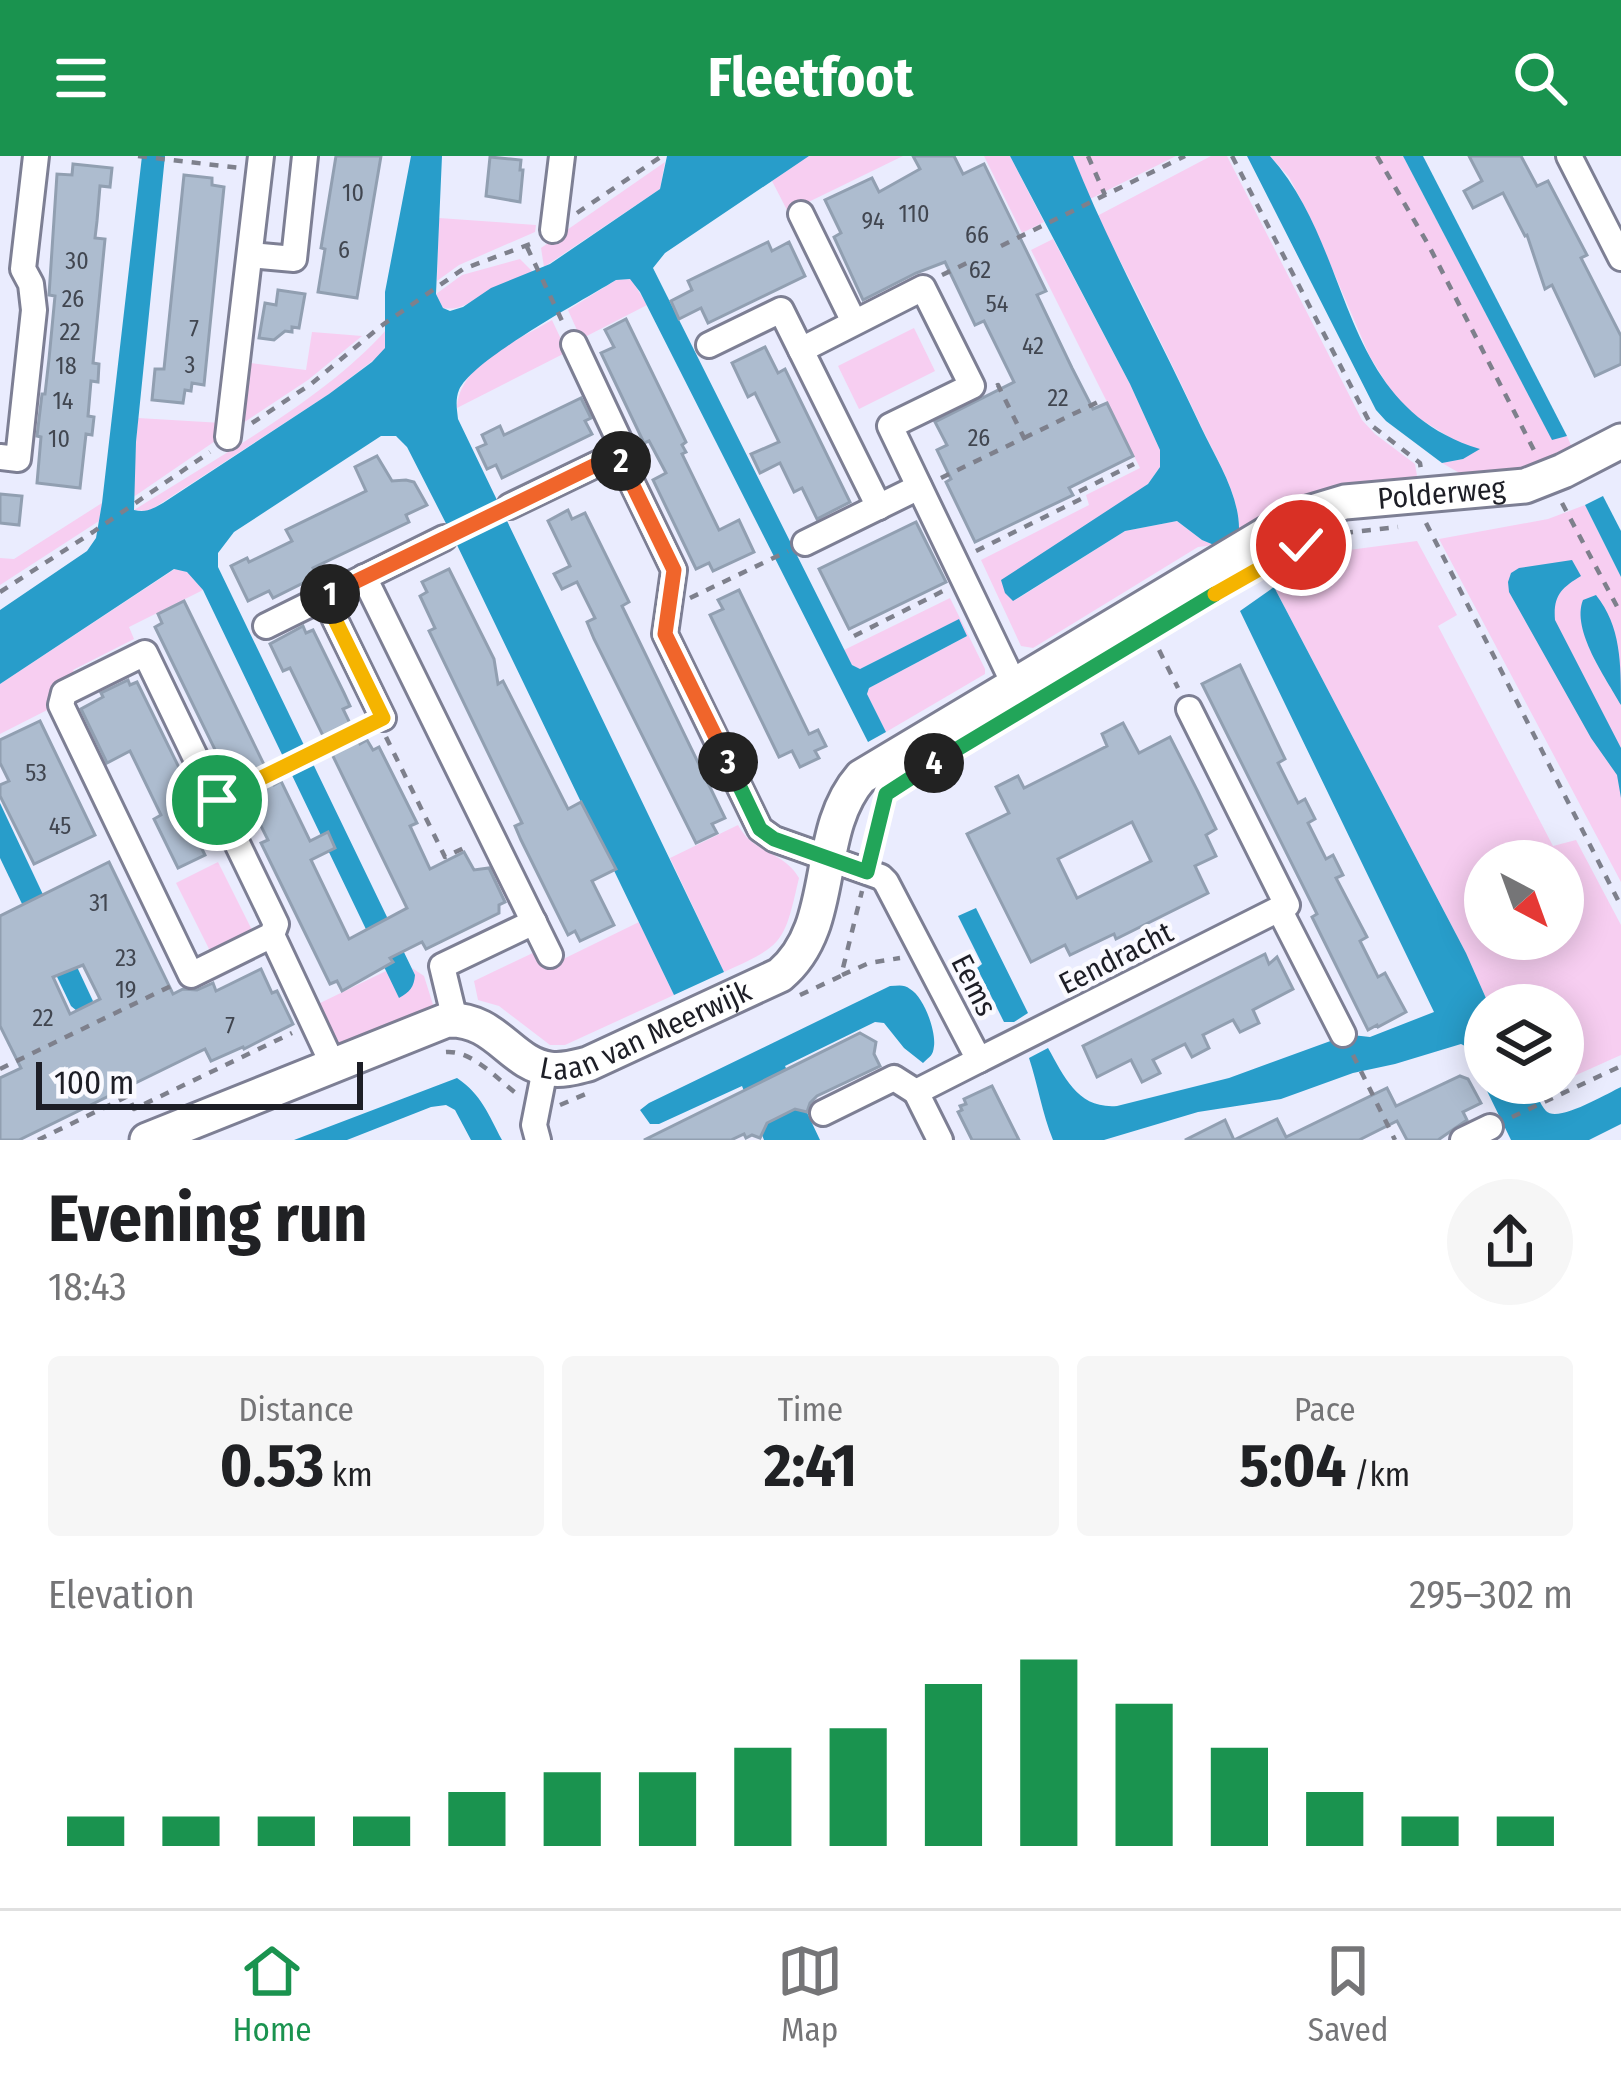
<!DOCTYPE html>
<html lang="en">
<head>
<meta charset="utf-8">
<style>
	body { margin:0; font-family:"Fira Sans Condensed",sans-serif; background:#f6f6f6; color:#202124; height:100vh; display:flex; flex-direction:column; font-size:45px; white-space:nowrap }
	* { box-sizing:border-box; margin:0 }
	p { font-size:39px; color:#757577 }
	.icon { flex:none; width:66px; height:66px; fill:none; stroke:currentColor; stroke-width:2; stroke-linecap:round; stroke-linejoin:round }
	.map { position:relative; height:984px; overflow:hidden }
	.panel { display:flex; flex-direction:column; background:#fff; flex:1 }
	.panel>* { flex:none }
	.needle { width:78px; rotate:139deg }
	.fabs { position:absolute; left:1464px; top:684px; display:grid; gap:24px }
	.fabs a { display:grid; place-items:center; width:120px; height:120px; border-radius:50%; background:#fff; box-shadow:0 6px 30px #0003; font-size:60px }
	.scale { position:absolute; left:36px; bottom:30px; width:327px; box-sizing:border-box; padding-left:12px; border:6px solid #1d1e26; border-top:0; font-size:33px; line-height:42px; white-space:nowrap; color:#1d1e26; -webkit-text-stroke:9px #fafaff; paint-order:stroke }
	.pin { position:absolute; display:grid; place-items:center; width:102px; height:102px; color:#fff; margin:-51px; border:6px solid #fff; border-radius:50%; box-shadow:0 3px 12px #0007 }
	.km { position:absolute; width:60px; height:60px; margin:-30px; border-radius:50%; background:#222; color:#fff; font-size:33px; line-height:60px; text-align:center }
	.round { display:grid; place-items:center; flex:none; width:126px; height:126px; border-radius:63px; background:#f6f6f6 }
	.head { display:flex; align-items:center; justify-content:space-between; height:204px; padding:0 48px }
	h1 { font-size:66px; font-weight:700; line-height:90px }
	.metrics { display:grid; grid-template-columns:repeat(3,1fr); gap:18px; height:204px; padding:12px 48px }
	.metrics div { display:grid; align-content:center; border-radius:12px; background:#f6f6f6; text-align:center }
	.metrics b { font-size:60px; font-weight:700 }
	.metrics small { font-size:33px; font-weight:400 }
	.metrics p { font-size:33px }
	.chart { height:336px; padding:24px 48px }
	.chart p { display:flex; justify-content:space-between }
	.chart svg { width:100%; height:216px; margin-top:12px; stroke:#1a934f; stroke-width:6 }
	header { display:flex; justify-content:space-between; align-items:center; height:156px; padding:0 48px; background:#1a934f; color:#fff; font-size:54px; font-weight:700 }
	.dock { display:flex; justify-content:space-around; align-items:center; height:168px; border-top:3px solid #e0e0e0; background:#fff; font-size:33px; color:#757577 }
	.dock a { display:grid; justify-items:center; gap:6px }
	.dock .selected { color:#1a934f }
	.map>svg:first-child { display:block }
	.green { fill:#f7cef1; fill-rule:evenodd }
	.water { fill:#289dca }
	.building { fill:#adbccf; stroke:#919fb1; stroke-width:3; fill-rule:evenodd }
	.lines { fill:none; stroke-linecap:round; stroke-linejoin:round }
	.street-casing { stroke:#7d7f94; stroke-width:30 }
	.secondary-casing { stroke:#7d7f94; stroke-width:39 }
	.path { stroke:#7e808c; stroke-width:4.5; stroke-dasharray:9 9; stroke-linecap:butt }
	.street { stroke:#fff; stroke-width:24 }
	.secondary { stroke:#fff; stroke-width:33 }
	.split-1-casing { stroke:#fff; stroke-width:24 }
	.split-2-casing { stroke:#fff; stroke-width:24 }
	.split-3-casing { stroke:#fff; stroke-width:24 }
	.split-4-casing { stroke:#fff; stroke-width:24 }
	.split-5-casing { stroke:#fff; stroke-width:24 }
	.split-6-casing { stroke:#fff; stroke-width:24 }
	.split-1 { stroke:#f5b400; stroke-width:15 }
	.split-2 { stroke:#f0652b; stroke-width:15 }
	.split-3 { stroke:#f0652b; stroke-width:15 }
	.split-4 { stroke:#22a559; stroke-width:15 }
	.split-5 { stroke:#22a559; stroke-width:15 }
	.split-6 { stroke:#f5b400; stroke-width:15 }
	.labels { text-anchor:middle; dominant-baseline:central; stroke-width:9; stroke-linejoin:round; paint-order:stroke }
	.number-label { font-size:24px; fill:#414650 }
	.street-label { font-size:30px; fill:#1d1e26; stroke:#fafaff }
</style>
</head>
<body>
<header><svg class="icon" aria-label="menu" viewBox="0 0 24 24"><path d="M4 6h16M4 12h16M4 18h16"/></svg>Fleetfoot<svg class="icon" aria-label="search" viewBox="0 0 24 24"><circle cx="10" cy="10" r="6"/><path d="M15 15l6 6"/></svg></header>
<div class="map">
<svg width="1621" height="984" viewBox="0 0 1621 984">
	<rect width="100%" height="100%" fill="#eaecfe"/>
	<!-- green -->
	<g class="green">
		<polygon points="809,0 903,0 788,56 772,25"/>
		<polygon points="984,0 1010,0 1044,66 1022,77"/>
		<polygon points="1073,0 1176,0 1090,43"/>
		<path d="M1211,0h16l135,264 13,14 40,30 3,18c-40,3 -84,1 -122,16 -20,8 -39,22 -57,33 1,-36 -23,-73 -38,-105 -33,-71 -68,-141 -104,-210z"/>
		<polygon points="1270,0 1403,0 1552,283 1567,280 1573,294 1519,313 1463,319 1442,307 1463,303 1457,286 1409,256 1391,235 1369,199 1311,63 1289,21"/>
		<polygon points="665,6 660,33 544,111 541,92"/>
		<polygon points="439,62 536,69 535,76 459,109 437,125"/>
		<polygon points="1053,83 1130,228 1160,294 1160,311 1148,328 1014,445 1125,375 1177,365 1202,384 1214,389 1198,391 1033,492 1021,490 981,404 1089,349 1086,339 1140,312 1031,94"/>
		<path d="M520,103l13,13c-13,5 -25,9 -37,15 -19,8 -31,25 -53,21l-7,-14 26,-19z"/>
		<polygon points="631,123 647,149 581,183 568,154 616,124"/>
		<path d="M552,164l15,32 -110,56c2,-44 61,-68 95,-88z"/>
		<polygon points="914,172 935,215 859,253 838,210"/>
		<path d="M386,174l-1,18 -6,8 -50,38 -180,117 -15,-1c80,-51 190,-110 252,-180z"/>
		<polygon points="312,176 362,180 308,224 243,267 251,207 306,214"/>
		<polygon points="138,262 222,267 221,281 132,342"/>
		<polygon points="102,347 99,365 0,429 0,402 14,403"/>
		<polygon points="1585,349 1621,421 1621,726 1439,383 1548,363"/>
		<path d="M1417,385l40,74 -19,11 115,220 23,-6 45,85v130l-58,26v-76h-74l-23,-52 -192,-366 15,-20 60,-17zM1485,705h78v78h-78z"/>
		<polygon points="175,413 187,416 203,434 129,471 134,483 73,514 78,526 57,549 0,578 0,528"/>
		<polygon points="950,442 985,513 985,518 886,576 867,538 869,532 967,480 958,464 860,513 852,509 844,494"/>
		<path d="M738,669c16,30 45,25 61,53 -15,64 -14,67 -75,94l-54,-114z"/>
		<polygon points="218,706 252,774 210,795 176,727"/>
		<polygon points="639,766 674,839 565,889 550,889 499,850 478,844 474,825 537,795 547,811"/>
		<polygon points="412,812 424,820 435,855 342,889 335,886 316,849 386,815 399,841 415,819"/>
	</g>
	<!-- water -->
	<g class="water">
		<path d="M142,0h23l-29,286 -2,68c12,3 18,-1 29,-7l166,-109 43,-32 13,-14v-56l26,-136h31l-6,138 7,14 7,3 13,-4 28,-19 59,-24 110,-75 7,-33h142l-144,97 -12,15 199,397 8,4 99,-50 8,17 -98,52 -2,6 19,38 -18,10 -228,-450 -10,-13 -14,1c-34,21 -143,79 -157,110 -4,10 -2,19 -1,29l266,553 -50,23 -217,-450 -50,-98 -11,-11h-15l-147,96 -16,21v14l197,408c-1,12 -5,17 -16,23l-196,-408 -16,-18 -13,-3 -174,115v-74l87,-59 9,-13 6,-35z"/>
		<path d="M1010,0h63c37,93 86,180 128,271 15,32 39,68 38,104l-25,14 -12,-5 -25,-19 -52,10 -112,70 -8,-8 -4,-13 147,-96 12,-17v-17l-30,-66z"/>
		<path d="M1247,0h23c86,96 66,249 210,293l-17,10 -21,4 -56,-42 -10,-11z"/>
		<polygon points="1403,0 1423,0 1567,280 1552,284"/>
		<polygon points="1603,340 1621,375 1621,421 1585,349"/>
		<path d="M1572,404l9,16c-20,12 -28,20 -26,44l66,128v50l-4,-23 -26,-37 -82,-146 -1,-10 3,-9 8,-5z"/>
		<path d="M1274,431l192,366 23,52h-4v78h46c4,7 9,22 15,28 12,12 60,-17 75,-24v37l-32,16h-78l-46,-94 -4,-2 -66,20 -42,9 -72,26 -83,13 -94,28h-51c-11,-27 -15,-55 -24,-82l19,-10c17,30 30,61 69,58l112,-28 107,-39 16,-4 18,2 64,-25 -194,-401z"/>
		<path d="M1596,439c25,31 25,69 25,110 -15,-27 -50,-75 -38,-105z"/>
		<polygon points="0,647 93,845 88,854 77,855 71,850 0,702"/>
		<polygon points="976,752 1028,857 1014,866 1004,866 977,812 982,808 958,760"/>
		<path d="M890,830c8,0 14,-2 20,3 14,8 26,42 24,57 -1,10 -4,10 -11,17l-19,-15 -20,-25 -9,-1 -90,44 35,74h-56l-22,-54 -83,38h-9l-10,-14 9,-7z"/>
		<path d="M457,922c25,17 31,36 45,62h-31l-16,-30 -9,-5 -15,2 -84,33h-53z"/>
	</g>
	<!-- building -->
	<g class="building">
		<polygon points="336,0 381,0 357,142 318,136 325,93 321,92"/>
		<polygon points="913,0 954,0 963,18 984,8 1046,135 1037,139 1072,212 1093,253 1107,247 1133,300 1069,332 1073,339 975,386 946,326 951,323 937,294 947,289 935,266 1014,226 984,165 975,169 945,106 916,117 863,144 834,81 841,77 825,44 872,22 879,36 920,13"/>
		<polygon points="1469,0 1521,0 1537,30 1548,25 1587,99 1581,102 1621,180 1621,208 1595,220 1552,129 1545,133 1527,79 1525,80 1503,37 1473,52 1464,35 1482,25"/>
		<polygon points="490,1 521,4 520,14 523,14 520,46 486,40"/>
		<polygon points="73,8 112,12 110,31 100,30 97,65 95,82 105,83 93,207 99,208 98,226 91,225 88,260 94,261 92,279 86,278 80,332 37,327 41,281 37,280 42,238 45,238 49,203 55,140 49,139 57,18 72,19"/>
		<polygon points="184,19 212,22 212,29 224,31 204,229 192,227 191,235 185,234 183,247 152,244 155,213 164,213"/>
		<polygon points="768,86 772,95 789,86 805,120 708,167 701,152 679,163 671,145 692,134 688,125"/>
		<polygon points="278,134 305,138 299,172 292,171 292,176 285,175 274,184 259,182 265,147 276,149"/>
		<polygon points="626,163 686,286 682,289 686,296 682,298 719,374 739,364 754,396 713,415 709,407 696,413 653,324 666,317 649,285 644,287 601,197 614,191 605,174"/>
		<polygon points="765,191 778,217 785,213 850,346 817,363 802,332 794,336 780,307 760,317 751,298 779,286 755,237 748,241 732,207"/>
		<polygon points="581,242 591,262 585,265 592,278 502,322 496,309 487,313 477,292 486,288 482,279 500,270 504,279"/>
		<polygon points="377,300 392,325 406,324 414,326 427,349 406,359 409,366 313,412 317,420 273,442 269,435 248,445 231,410 247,402 249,406 292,385 286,374 366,335 355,311"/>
		<polygon points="0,338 22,340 19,369 0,367"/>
		<polygon points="568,354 572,363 585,357 629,446 622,450 725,662 712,668 717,677 696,687 594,483 587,466 595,462 577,426 562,433 554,418 570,410 548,365"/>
		<polygon points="916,366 946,426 849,473 819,413"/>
		<polygon points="449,413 494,503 498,528 503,525 568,653 581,646 616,713 592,725 614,769 580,785 575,775 568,779 521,684 515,670 522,667 429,475 435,472 420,440 427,436 422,426"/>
		<polygon points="739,434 809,578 818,574 826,590 815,595 819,602 800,611 792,595 779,601 710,459 723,453 718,444"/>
		<polygon points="184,445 274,629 281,625 310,685 328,676 335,692 311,704 349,783 407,752 290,512 283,515 270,488 303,470 306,477 313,474 344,537 350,550 343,553 360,588 367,584 373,594 379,591 417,667 410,670 430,713 464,696 474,714 489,712 505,746 499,749 499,757 426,793 422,786 390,802 393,806 342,835 337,825 330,828 261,687 268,684 252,652 259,648 243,615 236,618 231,608 224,612 155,471 162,467 158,458"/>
		<polygon points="1240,509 1285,603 1278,607 1298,647 1305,643 1315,663 1308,667 1326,703 1333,699 1343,719 1336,722 1367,781 1360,785 1378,821 1385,817 1406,856 1378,871 1377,869 1368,874 1312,761 1317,758 1202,528"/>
		<polygon points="128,524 130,529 137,526 190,634 183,638 199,670 192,673 205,699 178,712 154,663 161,659 130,595 107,607 81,553 103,541 101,537"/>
		<polygon points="40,565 95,679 34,708 0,640 0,629 9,625 0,607 0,584"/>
		<path d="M1123,567l16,30 31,-16 27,53 19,39 -10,6 10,21 -21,10 13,27 -92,46 -2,-5 -44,21 -5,-10 -34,17 -64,-128 42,-21 -13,-26 22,-11 6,12 42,-21 41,-21 -5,-12zM1132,666l19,39 -74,37 -19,-39z"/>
		<path d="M109,706l64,132 10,-5 14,1 16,-7 3,8 45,-22 11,24 5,-2 16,33 -49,25 -1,-2 -32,14 -6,-12 -186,91h-19v-62l21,-10 -21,-42v-110zM83,809l17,34 -30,15 -17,-37z"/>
		<polygon points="1265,798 1269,808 1277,801 1293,833 1253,854 1259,867 1240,876 1233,864 1203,879 1209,892 1192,901 1185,888 1153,904 1160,917 1142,926 1131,904 1097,921 1083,890"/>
		<polygon points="860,877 876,886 874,898 880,910 817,940 810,947 807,956 795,953 767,967 760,982 752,979 746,982 744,978 731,984 644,984"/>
		<polygon points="1460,920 1468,923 1481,947 1463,956 1467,964 1438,984 1407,984 1397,965 1359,984 1185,984 1225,964 1234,984 1277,963 1286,981 1387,932 1396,950"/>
		<polygon points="992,930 1019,984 972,984 958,956 962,954 960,950 966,948 964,943"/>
	</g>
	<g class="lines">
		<defs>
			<g id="street">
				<polyline points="1569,0 1621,102"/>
				<polyline points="801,58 854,166"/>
				<polyline points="553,74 562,0"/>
				<polyline points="250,99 294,103 305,0"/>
				<polyline points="574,188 621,288 618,298 674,414 665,478 760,673 774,683 881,721 886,726 979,904 916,936 940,984"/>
				<polyline points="709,189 781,154 879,351"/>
				<polyline points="801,194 923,132 972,230 890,270 1014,528"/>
				<polyline points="228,281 261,0"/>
				<polyline points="0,301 18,303 34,154 31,128 23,113 36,0"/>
				<polyline points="510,350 618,298"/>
				<polyline points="805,387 919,331"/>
				<polyline points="364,421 550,799"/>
				<polyline points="324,441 383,562"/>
				<polyline points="266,470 444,382"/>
				<polyline points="1279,753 1343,878"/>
				<polyline points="272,779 191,819 61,549 64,537 145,497 276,768 272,779 333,909"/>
				<polyline points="455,864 442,810 534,766"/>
				<polyline points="979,904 1287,749 1189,553"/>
				<polyline points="823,957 894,922 916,936"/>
				<polyline points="538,984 534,969 545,913"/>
				<polyline points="1463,984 1490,971"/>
			</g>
			<g id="secondary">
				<path id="s1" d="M147,984l300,-120c50,-2 63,44 103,49 14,2 26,-2 38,-5l192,-89c59,-49 32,-142 81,-198l434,-260 50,-15 180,-16 38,-15 58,-30"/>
			</g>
		</defs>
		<!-- street casing -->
		<use href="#street" class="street-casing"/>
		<!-- secondary casing -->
		<use href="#secondary" class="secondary-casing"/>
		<!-- path -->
		<g class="path">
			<polyline points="138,0 240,12"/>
			<polyline points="1088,0 1105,39"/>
			<polyline points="1232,0 1371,269 1420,307 1421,314"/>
			<polyline points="1377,0 1429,90 1537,300"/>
			<polyline points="577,57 662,0"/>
			<polyline points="1001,90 1185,0"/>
			<polyline points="527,91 563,167"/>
			<polyline points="942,119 967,107"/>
			<polyline points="252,267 311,228 381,170 463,113 533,87"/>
			<polyline points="1024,282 1102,244"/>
			<polyline points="941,322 1024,282 998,229 993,232"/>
			<polyline points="1562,347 1621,458"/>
			<polyline points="1426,367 1621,750"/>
			<polyline points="465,372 493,358"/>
			<polyline points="1344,377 1398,371"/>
			<polyline points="976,395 1081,343 1078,336 1134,308"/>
			<polyline points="0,436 93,376 210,296"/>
			<polyline points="690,442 788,395"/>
			<polyline points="1151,478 1178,532"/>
			<polyline points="854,480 943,435"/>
			<polyline points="386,581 445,701 470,689"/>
			<polyline points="237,633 362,573"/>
			<polyline points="872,695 887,637"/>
			<polyline points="842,819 869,807 900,802"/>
			<polyline points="800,839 841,820 862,735"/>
			<path d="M446,896c26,-2 51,27 71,42"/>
			<polyline points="1353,899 1395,984"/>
			<polyline points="0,913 173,829"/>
			<polyline points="560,949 588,937"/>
			<polyline points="1512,961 1621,910"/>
			<polyline points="38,984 128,940 134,953 292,877"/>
		</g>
		<!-- street -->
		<use href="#street" class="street"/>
		<!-- secondary -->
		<use href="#secondary" class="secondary"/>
	</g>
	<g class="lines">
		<defs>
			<polyline id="split-1" points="217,644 383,562 324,441 330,438"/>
			<polyline id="split-2" points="330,438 618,298 621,305"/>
			<polyline id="split-3" points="621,305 674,414 665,478 728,606"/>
			<polyline id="split-4" points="728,606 760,673 774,683 867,716 886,638 934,607"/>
			<polyline id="split-5" points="934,607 1215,438"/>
			<polyline id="split-6" points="1215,438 1301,389"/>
		</defs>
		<!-- split-1 casing -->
		<use href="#split-1" class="split-1-casing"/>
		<!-- split-2 casing -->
		<use href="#split-2" class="split-2-casing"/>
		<!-- split-3 casing -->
		<use href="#split-3" class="split-3-casing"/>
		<!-- split-4 casing -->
		<use href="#split-4" class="split-4-casing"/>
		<!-- split-5 casing -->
		<use href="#split-5" class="split-5-casing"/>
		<!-- split-6 casing -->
		<use href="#split-6" class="split-6-casing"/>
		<!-- split-1 -->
		<use href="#split-1" class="split-1"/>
		<!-- split-2 -->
		<use href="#split-2" class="split-2"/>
		<!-- split-3 -->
		<use href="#split-3" class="split-3"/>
		<!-- split-4 -->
		<use href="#split-4" class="split-4"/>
		<!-- split-5 -->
		<use href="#split-5" class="split-5"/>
		<!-- split-6 -->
		<use href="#split-6" class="split-6"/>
	</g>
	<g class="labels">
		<!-- number labels -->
		<g class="number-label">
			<text x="353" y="37">10</text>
			<text x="914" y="58">110</text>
			<text x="873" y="65">94</text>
			<text x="977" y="79">66</text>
			<text x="344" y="94">6</text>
			<text x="77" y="105">30</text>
			<text x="980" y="114">62</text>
			<text x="73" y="143">26</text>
			<text x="997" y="148">54</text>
			<text x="194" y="173">7</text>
			<text x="70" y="176">22</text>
			<text x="1033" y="190">42</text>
			<text x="190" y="209">3</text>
			<text x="66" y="210">18</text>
			<text x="1058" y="242">22</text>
			<text x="63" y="245">14</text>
			<text x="979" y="282">26</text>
			<text x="59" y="283">10</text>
			<text x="36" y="617">53</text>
			<text x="60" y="670">45</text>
			<text x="99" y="747">31</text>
			<text x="126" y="802">23</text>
			<text x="126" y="834">19</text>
			<text x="43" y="862">22</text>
			<text x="230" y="870">7</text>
		</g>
		<!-- street labels -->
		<g class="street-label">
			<text stroke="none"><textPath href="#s1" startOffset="1563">Polderweg</textPath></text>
			<text transform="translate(1116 802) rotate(-27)">Eendracht</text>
			<text transform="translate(974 829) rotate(63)">Eems</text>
			<text stroke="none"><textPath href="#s1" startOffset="543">Laan van Meerwijk</textPath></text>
		</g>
	</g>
</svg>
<div class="fabs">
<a><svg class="needle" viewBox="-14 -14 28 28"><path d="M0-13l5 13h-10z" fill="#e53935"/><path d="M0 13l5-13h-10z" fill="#757577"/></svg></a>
<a><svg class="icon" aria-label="layers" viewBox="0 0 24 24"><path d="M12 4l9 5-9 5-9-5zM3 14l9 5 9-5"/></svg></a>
</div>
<div class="scale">100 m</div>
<div class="pin" style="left:217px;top:644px;background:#1e9e55"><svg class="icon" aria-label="arrive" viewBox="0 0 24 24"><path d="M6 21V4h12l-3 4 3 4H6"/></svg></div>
<div class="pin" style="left:1301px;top:389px;background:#d93025"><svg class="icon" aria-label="check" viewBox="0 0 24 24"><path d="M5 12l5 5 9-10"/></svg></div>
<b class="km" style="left:330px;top:438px">1</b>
<b class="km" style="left:621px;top:305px">2</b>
<b class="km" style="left:728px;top:606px">3</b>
<b class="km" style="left:934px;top:607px">4</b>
</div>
<section class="panel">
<div class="head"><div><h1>Evening run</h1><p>18:43</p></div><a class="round"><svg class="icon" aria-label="share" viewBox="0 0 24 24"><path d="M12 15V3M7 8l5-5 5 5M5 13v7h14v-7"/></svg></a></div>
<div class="metrics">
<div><p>Distance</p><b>0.53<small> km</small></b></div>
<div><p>Time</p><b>2:41</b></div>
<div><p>Pace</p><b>5:04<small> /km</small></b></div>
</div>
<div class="chart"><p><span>Elevation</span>295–302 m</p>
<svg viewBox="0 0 160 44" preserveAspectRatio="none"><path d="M5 44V38M15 44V38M25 44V38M35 44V38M45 44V33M55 44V29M65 44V29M75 44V24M85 44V20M95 44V11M105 44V6M115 44V15M125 44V24M135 44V33M145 44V38M155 44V38"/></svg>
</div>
</section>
<nav class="dock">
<a class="selected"><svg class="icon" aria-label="home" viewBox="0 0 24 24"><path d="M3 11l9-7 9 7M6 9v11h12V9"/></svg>Home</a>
<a><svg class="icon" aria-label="map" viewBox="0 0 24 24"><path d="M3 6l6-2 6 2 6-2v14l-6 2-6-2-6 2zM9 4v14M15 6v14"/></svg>Map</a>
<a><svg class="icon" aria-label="saved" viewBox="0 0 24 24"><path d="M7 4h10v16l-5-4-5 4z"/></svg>Saved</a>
</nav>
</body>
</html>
